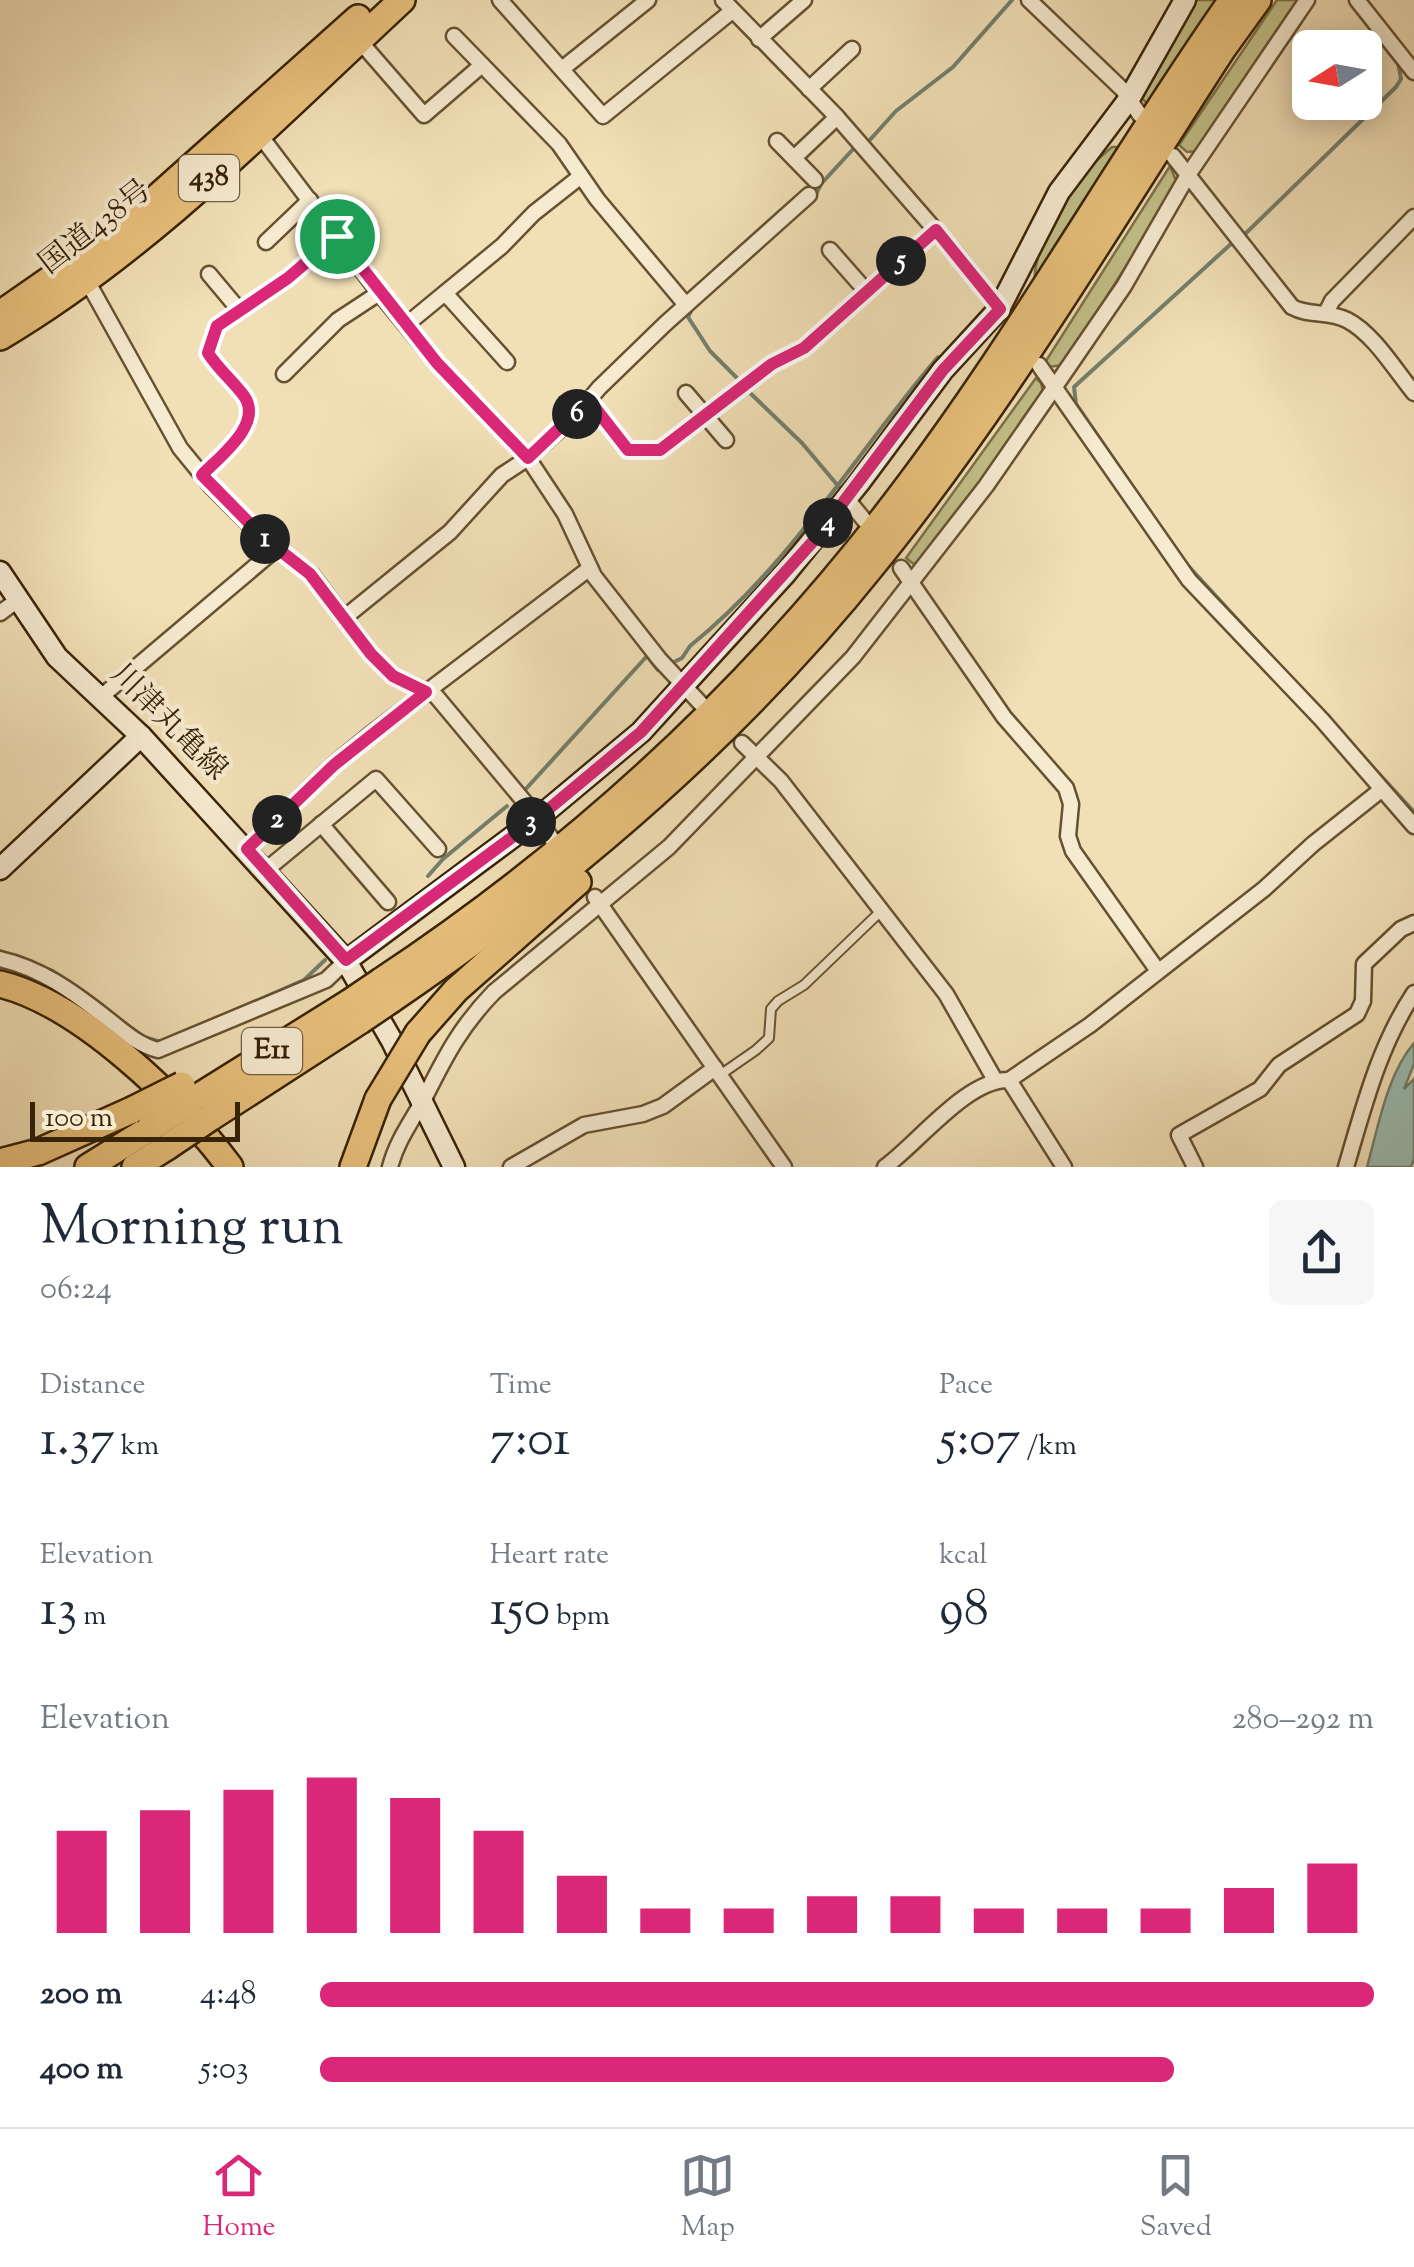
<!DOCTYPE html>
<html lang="en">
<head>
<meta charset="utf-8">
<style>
	body { margin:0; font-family:"Sorts Mill Goudy","Noto Serif JP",serif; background:#f6f6f7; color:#1f2937; height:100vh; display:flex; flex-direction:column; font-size:38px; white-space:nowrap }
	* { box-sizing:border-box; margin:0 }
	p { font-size:32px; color:#747a83 }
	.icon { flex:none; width:55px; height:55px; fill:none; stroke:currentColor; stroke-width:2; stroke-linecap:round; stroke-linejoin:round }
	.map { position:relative; height:1167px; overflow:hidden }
	.side { display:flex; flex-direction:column; background:#fff; flex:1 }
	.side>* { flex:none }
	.needle { width:65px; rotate:259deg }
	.tools { position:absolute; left:1292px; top:30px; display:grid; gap:20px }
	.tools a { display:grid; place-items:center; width:90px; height:90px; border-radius:15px; background:#fff; box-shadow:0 5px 25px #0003; font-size:50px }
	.scale { position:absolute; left:30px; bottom:25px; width:210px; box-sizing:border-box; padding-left:10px; border:5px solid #382305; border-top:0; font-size:28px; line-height:35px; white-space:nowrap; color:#382305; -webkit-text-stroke:8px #f6ead0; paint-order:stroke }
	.pin { position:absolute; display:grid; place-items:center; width:85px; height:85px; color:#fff; margin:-42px; border:5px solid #fff; border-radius:50%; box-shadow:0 2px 10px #0007 }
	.km { position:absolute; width:50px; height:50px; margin:-25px; border-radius:50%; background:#222; color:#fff; font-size:28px; line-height:50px; text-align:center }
	.round { display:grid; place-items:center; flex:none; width:105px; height:105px; border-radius:15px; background:#f6f6f7 }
	.head { display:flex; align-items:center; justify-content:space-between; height:170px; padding:0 40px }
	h1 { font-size:55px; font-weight:600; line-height:75px }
	.metrics { display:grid; grid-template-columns:repeat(3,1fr); gap:15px; height:170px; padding:10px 40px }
	.metrics div { display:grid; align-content:center }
	.metrics b { font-size:50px; font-weight:600 }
	.metrics small { font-size:28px; font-weight:400 }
	.metrics p { font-size:28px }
	.chart { height:280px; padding:20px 40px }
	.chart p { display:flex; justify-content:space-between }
	.chart svg { width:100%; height:180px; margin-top:10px; stroke:#db2777; stroke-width:6 }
	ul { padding:0 40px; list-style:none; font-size:32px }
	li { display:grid; grid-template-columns:160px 120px 1fr; align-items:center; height:75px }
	li i { height:25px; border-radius:12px; background:#db2777 }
	.tab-bar { display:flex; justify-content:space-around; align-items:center; height:140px; border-top:2px solid #e0e1e3; background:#fff; font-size:28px; color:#747a83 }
	.tab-bar a { display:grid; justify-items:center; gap:5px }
	.tab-bar .on { color:#db2777 }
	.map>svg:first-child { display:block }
	.green { fill:#c2bf88; stroke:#7d7146; stroke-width:2.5 }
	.water { fill:#9bbcb2; stroke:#737f6d; stroke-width:2.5 }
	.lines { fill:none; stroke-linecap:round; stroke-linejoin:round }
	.stream { stroke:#737f6d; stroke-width:4 }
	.lane-casing { stroke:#665231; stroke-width:12 }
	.street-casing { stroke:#665231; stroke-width:19 }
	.secondary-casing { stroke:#382305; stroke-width:25 }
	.highway-casing { stroke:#382305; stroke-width:30 }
	.lane { stroke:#f6ead0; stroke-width:8 }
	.street { stroke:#f6ead0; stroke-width:14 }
	.secondary { stroke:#f6ead0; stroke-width:20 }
	.highway { stroke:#e8c07b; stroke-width:25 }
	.highway-bridge-casing { stroke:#382305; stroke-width:30; stroke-linecap:butt }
	.highway-bridge { stroke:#e8c07b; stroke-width:25 }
	.route-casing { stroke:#fff; stroke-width:20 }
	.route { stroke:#db2777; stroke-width:12 }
	.labels { text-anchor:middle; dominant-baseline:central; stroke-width:8; stroke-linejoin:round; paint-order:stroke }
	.shield { fill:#f6ead0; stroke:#715f42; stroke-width:2.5 }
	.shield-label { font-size:28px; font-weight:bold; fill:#382305 }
	.street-label { font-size:30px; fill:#382305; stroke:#f6ead0 }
</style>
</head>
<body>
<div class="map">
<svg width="1414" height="1167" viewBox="0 0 1414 1167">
	<rect width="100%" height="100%" fill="#f1dfb6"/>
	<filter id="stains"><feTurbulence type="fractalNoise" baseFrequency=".002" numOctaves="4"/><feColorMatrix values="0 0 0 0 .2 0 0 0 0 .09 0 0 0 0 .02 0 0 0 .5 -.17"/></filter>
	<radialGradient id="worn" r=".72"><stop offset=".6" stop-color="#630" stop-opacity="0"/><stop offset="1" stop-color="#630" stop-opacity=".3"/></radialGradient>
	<!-- green -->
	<g class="green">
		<polygon points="1194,0 1216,0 1147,104 1142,98 1143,91"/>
		<polygon points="1277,0 1300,0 1197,151 1187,152 1179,145"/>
		<path d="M1112,147h6l-84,135c3,-52 38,-103 78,-135z"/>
		<polygon points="1170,166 1177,183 1174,191 1063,365 1048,367 1044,364"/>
		<polygon points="1036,378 1041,383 1044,396 922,564 915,565 906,558"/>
	</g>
	<!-- water -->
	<path class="water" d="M1414,1043v21l-10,25 10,-10v80l-3,8h-44c11,-39 20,-93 47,-124z"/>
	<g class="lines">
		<!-- stream -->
		<g class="stream">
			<polyline points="868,142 896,111 953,67 1012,0"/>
			<polyline points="815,196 821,184 856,146"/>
			<polyline points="1243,236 1396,87 1401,79 1398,62"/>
			<polyline points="704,298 753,254"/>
			<polyline points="693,307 688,317 710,351 741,382"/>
			<polyline points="747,390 802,443 839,487"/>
			<polyline points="1174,547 1076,404 1074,387 1232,243"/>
			<polyline points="1182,559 1414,812"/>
			<path d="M670,664l12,-6 8,-12c101,-81 165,-192 248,-289"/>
			<polyline points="524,791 647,656 658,670 661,668"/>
			<polyline points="428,876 443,859 507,806"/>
			<polyline points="0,951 53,971 144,1037 161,1042"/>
			<polyline points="192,1029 304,980 325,960"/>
		</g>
		<defs>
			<polyline id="lane" points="720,1075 756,1050 769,1038 771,1009 778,1001 804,985 880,912"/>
			<g id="street">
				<polyline points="500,0 603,116 732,11"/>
				<polyline points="723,0 837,117 957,255 1002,312"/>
				<polyline points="1029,0 1123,90 1140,115"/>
				<polyline points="1357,0 1414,72"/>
				<polyline points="454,36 559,144 597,199 686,305"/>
				<polyline points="357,38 424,115 482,65"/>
				<polyline points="759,39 804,0"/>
				<polyline points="562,69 648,0"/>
				<polyline points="809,89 852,49"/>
				<polyline points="256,130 377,290 437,363 528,458 565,514 594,576 660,660 701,704"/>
				<polyline points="777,141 815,180"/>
				<path d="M1173,156l119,151c16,9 38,4 55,13 27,14 48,50 67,73"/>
				<polyline points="794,158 837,117"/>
				<polyline points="266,242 310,200"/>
				<polyline points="830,250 867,292"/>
				<polyline points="209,274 240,311"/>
				<polyline points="85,277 180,448 211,486 264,539 311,574 371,654 393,676 436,696 533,812 554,842"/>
				<polyline points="445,293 507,362"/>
				<polyline points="1326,313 1332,301 1414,217"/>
				<polyline points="406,325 502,246 534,213 581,176"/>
				<polyline points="1039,365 1189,580 1322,720 1414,826"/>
				<polyline points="284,374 338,320 379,293"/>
				<polyline points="686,393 726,440"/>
				<polyline points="589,400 628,450 660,450 772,364 804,348 936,230"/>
				<path d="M202,475c17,-18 62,-51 42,-79 -10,-15 -26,-27 -36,-43l9,-27 71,-48 49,-42"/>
				<polyline points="847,499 865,521"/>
				<polyline points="901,568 1004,717 1066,788 1071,804 1068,836 1073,851 1158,971"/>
				<polyline points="0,613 19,599"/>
				<polyline points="344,618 450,532 502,475 528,458 578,413 599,388 665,324 809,195"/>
				<polyline points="102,696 277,548"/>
				<polyline points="742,743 781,781 946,994 995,1080"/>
				<polyline points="321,824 388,902"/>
				<polyline points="247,849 333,765 371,734 590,568"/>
				<polyline points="266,870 376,779 438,849"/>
				<polyline points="595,897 784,1167"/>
				<path d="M0,959c40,9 72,32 104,57 17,13 33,29 54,34l168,-70 20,-19"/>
				<polyline points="1009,1080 1064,1167"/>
				<path d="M390,1167c7,-27 22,-46 35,-70 21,-42 36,-71 69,-105l175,-145 184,-190 133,-171 68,-98 70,-102 64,-111 119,-175"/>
				<polyline points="511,1167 584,1125 643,1114 663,1106 715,1068"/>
				<path d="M885,1167c34,-25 82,-88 124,-87l81,-55 174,-136 49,-45 68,-54"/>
				<polyline points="1195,1167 1179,1135 1260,1089 1279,1065 1357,1014 1363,1001 1364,964 1401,929 1414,923"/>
				<path d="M1346,1167c18,-61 33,-121 68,-174"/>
			</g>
			<g id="secondary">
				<polyline points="0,572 57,657 141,736 346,961 392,1041 454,1167"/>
				<polyline points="0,869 141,736"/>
				<polyline points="346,961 538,818 641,732 786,573 859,483 943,370 999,309 1059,192 1129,99 1185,0"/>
			</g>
			<g id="highway">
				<polyline points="0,314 118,232 358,18"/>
				<path d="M0,337c150,-89 275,-219 402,-337"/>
				<path d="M381,981c205,-136 385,-304 532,-502 115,-154 209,-322 319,-479"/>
				<path d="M0,984c81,20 181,117 230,183"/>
				<path d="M391,1000c180,-123 346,-265 482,-435 131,-162 236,-341 349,-515l36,-50"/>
				<polyline points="418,1033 456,990 578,882"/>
				<polyline points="193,1100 350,1002"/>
				<polyline points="210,1118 360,1021"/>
				<polyline points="0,1162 38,1152 132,1110"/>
				<polyline points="88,1167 149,1129"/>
				<polyline points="135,1167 167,1147"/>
				<polyline points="353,1167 378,1099"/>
			</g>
		</defs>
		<!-- lane casing -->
		<use href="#lane" class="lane-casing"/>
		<!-- street casing -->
		<use href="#street" class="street-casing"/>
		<!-- secondary casing -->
		<use href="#secondary" class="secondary-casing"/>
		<!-- highway casing -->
		<use href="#highway" class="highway-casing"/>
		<!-- lane -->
		<use href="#lane" class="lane"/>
		<!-- street -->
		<use href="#street" class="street"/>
		<!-- secondary -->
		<use href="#secondary" class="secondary"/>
		<!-- highway -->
		<use href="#highway" class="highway"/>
		<defs>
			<g id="highway-bridge">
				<polyline points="350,1002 381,981"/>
				<polyline points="360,1021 391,1000"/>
				<polyline points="378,1099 418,1033"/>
				<polyline points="132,1110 182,1085"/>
				<polyline points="149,1129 193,1100"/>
				<polyline points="167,1147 210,1118"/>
			</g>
		</defs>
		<!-- highway-bridge casing -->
		<use href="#highway-bridge" class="highway-bridge-casing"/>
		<!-- highway-bridge -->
		<use href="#highway-bridge" class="highway-bridge"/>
	</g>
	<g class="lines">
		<defs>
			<path id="route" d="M936,230l64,79 -57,61 -126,167 -176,195 -103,86 -192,142 -99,-111 87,-84 92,-73 -33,-16 -22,-22 -61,-80 -46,-36 -62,-63c17,-18 62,-51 42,-79 -11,-15 -26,-27 -36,-43l9,-27 71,-48 49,-42 100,127 91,95 61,-58 39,50h32l112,-86 32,-16z"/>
		</defs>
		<!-- route casing -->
		<use href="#route" class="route-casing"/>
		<!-- route -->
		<use href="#route" class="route"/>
	</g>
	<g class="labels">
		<!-- shield labels -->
		<g class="shield">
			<rect x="179" y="155" width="60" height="46" rx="8"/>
			<rect x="242" y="1028" width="60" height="46" rx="8"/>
		</g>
		<g class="shield-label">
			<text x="209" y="178">438</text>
			<text x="272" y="1051">E11</text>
		</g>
		<!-- street labels -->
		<g class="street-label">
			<text transform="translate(96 228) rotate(-38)">国道438号</text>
			<text transform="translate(168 723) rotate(45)">川津丸亀線</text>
		</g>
	</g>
	<rect width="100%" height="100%" filter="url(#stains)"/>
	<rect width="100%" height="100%" fill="url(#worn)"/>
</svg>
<div class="tools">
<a><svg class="needle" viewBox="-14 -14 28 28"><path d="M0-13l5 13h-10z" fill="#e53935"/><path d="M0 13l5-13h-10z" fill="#747a83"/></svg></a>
</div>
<div class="scale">100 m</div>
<div class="pin" style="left:337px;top:236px;background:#1e9e55"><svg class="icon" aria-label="arrive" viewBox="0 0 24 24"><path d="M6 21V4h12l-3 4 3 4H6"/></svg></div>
<b class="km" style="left:265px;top:539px">1</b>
<b class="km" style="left:277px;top:820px">2</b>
<b class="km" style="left:531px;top:822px">3</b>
<b class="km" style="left:828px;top:523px">4</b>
<b class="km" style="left:901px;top:261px">5</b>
<b class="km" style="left:577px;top:414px">6</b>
</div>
<section class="side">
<div class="head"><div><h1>Morning run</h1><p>06:24</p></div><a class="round"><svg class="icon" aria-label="share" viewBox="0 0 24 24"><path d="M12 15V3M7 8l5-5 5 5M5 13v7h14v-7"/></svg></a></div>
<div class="metrics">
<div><p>Distance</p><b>1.37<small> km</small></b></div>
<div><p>Time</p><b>7:01</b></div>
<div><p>Pace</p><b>5:07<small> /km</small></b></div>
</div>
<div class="metrics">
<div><p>Elevation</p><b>13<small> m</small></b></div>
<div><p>Heart rate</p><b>150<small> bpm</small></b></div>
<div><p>kcal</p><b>98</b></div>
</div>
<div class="chart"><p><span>Elevation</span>280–292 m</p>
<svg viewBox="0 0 160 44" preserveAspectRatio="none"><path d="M5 44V19M15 44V14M25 44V9M35 44V6M45 44V11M55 44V19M65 44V30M75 44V38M85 44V38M95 44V35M105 44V35M115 44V38M125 44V38M135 44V38M145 44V33M155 44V27"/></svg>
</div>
<ul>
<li><b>200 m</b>4:48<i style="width:100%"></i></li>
<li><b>400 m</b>5:03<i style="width:81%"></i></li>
</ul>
</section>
<nav class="tab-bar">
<a class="on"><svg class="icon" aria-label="home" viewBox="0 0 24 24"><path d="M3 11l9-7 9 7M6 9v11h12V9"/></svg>Home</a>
<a><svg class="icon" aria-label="map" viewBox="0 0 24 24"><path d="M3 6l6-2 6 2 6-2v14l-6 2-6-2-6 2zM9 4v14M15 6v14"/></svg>Map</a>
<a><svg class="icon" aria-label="saved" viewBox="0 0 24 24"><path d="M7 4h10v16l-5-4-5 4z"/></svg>Saved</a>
</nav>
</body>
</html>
